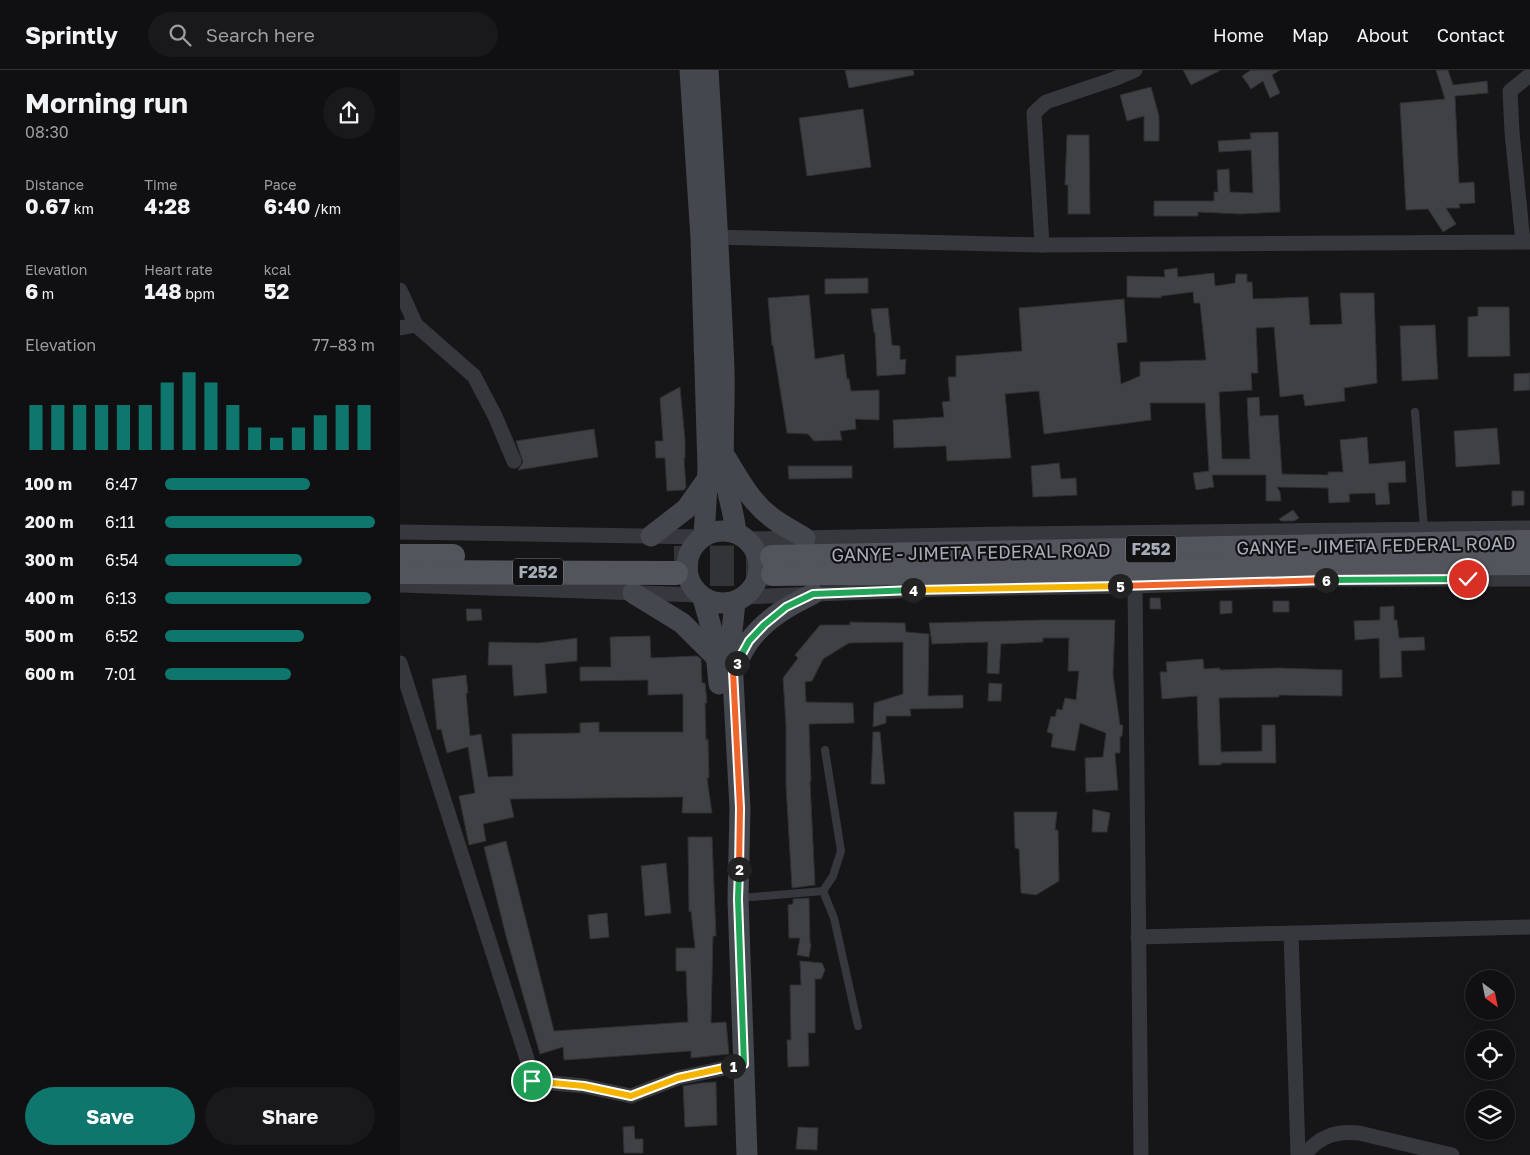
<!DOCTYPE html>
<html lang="en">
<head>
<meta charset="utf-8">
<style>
	body { margin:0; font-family:"Golos Text",sans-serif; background:#19191b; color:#f1f3f6; height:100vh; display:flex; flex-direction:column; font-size:19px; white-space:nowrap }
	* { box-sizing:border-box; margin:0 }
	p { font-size:16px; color:#9c9d9f }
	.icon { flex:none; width:28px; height:28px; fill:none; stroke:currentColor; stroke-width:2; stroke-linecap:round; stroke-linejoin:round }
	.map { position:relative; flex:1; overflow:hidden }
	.details { display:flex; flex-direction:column; background:#101012; width:400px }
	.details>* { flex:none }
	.needle { width:32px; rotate:148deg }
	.controls { position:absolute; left:1065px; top:900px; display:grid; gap:10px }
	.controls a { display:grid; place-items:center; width:50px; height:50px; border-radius:50%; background:#101012; box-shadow:0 2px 12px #0003,0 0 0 1px #303032; font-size:25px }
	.pin { position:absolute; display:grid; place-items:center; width:42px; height:42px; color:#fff; margin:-21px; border:2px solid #fff; border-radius:50%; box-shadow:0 1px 5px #0007 }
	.km { position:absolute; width:25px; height:25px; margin:-12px; border-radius:50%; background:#222; color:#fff; font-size:14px; line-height:25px; text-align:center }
	.round { display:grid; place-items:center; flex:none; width:52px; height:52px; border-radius:26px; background:#19191b }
	.overview { display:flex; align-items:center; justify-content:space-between; height:85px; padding:0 25px }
	h1 { font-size:28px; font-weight:700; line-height:38px }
	.figures { display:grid; grid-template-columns:repeat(3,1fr); gap:8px; height:85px; padding:5px 25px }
	.figures div { display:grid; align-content:center }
	.figures b { font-size:21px; font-weight:700 }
	.figures small { font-size:14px; font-weight:400 }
	.figures p { font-size:14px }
	.chart { height:140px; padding:10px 25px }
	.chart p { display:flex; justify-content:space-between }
	.chart svg { width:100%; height:90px; margin-top:5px; stroke:#0f766e; stroke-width:6 }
	.primary-button { display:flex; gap:10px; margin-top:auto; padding:10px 25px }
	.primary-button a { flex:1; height:58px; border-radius:30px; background:#0f766e; color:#fff; font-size:20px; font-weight:700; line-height:58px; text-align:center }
	.primary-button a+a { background:#19191b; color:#f1f3f6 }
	ul { padding:0 25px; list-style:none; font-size:16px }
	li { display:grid; grid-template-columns:80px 60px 1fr; align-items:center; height:38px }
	li i { height:12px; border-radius:6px; background:#0f766e }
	header { display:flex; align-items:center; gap:30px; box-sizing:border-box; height:70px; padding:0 25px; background:#101012; border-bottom:1px solid #303032 }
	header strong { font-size:24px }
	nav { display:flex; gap:28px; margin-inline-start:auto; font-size:18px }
	.search { width:350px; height:45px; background:#19191b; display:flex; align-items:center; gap:12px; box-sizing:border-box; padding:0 18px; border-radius:28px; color:#9c9d9f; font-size:19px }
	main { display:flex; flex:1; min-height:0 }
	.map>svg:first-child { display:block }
	.building { fill:#3f4145; stroke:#2f3034 }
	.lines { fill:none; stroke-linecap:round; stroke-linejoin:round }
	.primary-tunnel { stroke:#333438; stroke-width:24; stroke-dasharray:24 12; stroke-linecap:butt }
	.lane { stroke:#36383d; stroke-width:8 }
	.street { stroke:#36383d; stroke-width:15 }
	.secondary { stroke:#44474d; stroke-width:21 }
	.primary { stroke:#52555c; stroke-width:24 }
	.split-1-casing { stroke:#fff; stroke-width:10 }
	.split-2-casing { stroke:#fff; stroke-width:10 }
	.split-3-casing { stroke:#fff; stroke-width:10 }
	.split-4-casing { stroke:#fff; stroke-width:10 }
	.split-5-casing { stroke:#fff; stroke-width:10 }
	.split-6-casing { stroke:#fff; stroke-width:10 }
	.split-7-casing { stroke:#fff; stroke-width:10 }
	.split-1 { stroke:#f5b400; stroke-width:6 }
	.split-2 { stroke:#22a559; stroke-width:6 }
	.split-3 { stroke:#f0652b; stroke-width:6 }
	.split-4 { stroke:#22a559; stroke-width:6 }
	.split-5 { stroke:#f5b400; stroke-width:6 }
	.split-6 { stroke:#f0652b; stroke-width:6 }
	.split-7 { stroke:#22a559; stroke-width:6 }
	.labels { text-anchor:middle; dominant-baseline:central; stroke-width:4.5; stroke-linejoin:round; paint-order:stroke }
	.shield { fill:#111113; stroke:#797e87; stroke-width:1 }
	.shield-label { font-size:16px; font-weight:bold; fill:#a6adb9 }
	.street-label { font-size:18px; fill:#a6adb9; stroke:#111113 }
</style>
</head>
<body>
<header>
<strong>Sprintly</strong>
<div class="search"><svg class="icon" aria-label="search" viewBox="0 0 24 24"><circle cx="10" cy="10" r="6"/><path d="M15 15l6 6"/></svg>Search here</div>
<nav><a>Home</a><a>Map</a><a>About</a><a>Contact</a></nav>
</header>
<main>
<section class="details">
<div class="overview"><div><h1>Morning run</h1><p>08:30</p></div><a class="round"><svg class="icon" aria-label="share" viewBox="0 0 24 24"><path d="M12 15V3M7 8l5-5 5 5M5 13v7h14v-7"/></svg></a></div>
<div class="figures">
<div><p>Distance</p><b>0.67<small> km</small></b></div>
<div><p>Time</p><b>4:28</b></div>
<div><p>Pace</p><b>6:40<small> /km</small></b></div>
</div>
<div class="figures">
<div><p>Elevation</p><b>6<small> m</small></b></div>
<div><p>Heart rate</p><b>148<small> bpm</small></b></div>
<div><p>kcal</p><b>52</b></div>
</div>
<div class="chart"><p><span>Elevation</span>77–83 m</p>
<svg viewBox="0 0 160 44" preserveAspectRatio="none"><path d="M5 44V22M15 44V22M25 44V22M35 44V22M45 44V22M55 44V22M65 44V11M75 44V6M85 44V11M95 44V22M105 44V33M115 44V38M125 44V33M135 44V27M145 44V22M155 44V22"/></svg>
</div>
<ul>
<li><b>100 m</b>6:47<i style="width:69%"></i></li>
<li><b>200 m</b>6:11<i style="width:100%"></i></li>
<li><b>300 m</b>6:54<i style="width:65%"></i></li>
<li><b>400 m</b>6:13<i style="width:98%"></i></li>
<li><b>500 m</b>6:52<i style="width:66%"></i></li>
<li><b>600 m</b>7:01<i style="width:60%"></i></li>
</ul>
<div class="primary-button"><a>Save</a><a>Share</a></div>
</section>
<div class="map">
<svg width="1130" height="1085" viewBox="0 0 1130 1085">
	<rect width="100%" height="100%" fill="#161618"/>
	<!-- building -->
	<g class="building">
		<polygon points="445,0 513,0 514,5 449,18"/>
		<polygon points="783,0 821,0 791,15"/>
		<polygon points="851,0 880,0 872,5 880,23 870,28 863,11 851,19 842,6"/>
		<polygon points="1036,0 1048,0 1053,15 1087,11 1088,23 1055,26 1059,113 1074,112 1075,133 1059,134 1060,138 1046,138 1056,154 1043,162 1028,139 1006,140 1000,33 1045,29"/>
		<polygon points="751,17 759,46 759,71 744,71 744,46 727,51 720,25"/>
		<polygon points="463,39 471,97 407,106 399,48"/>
		<polygon points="878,62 880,142 841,144 798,142 798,146 754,146 754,131 814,131 814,122 818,122 817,100 829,99 830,122 853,123 851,80 819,82 818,71 851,69 850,63"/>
		<polygon points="667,65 689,65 690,144 668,144 668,115 665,115"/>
		<polygon points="777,198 778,207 814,203 815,216 835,213 836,204 847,204 847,212 852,212 853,229 908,227 910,255 942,254 940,223 974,223 977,313 944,318 945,331 905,336 903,324 880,327 874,257 856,258 858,303 851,303 852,320 819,322 822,389 850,389 847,328 859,327 860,346 878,345 882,404 928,405 928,402 943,402 940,370 967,367 969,394 1005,391 1006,412 988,413 990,434 976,435 975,423 949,424 950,432 929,433 928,418 877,417 880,422 881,431 866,431 866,405 812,405 814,417 796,420 793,403 809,401 805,333 750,333 751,350 644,364 639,321 605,324 611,388 547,391 546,376 494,378 493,350 544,347 542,332 550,331 548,307 556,307 556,286 622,281 619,238 724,229 727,272 717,273 721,314 740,306 740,292 806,290 800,233 794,233 793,222 761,226 761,228 727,227 727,206 765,207 764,200"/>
		<polygon points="468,208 468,223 425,224 425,209"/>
		<polygon points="409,225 415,289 444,284 447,309 449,309 451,321 479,320 479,350 455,349 456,359 440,361 442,370 414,371 408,364 387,363 373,275 372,276 368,228"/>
		<polygon points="1078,237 1109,237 1110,286 1068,287 1068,247 1078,246"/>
		<polygon points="488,238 492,275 500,276 500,290 506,289 505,304 477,306 475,262 474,263 471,239"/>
		<polygon points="1035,255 1038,309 1002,311 1000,256"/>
		<polygon points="1130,303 1130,320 1114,321 1114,304"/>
		<polygon points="280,317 285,370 285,388 284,388 286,417 284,420 267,421 265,388 256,388 255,371 263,371 260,328"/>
		<polygon points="1097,358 1100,394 1056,397 1054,361"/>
		<polygon points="194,359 198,387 118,400 123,392 116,371"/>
		<polygon points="659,393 661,409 676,408 677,425 633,427 631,396"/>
		<polygon points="388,396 452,396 452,408 389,409"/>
		<polygon points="1112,421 1124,421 1124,435 1112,436"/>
		<polygon points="893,440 899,448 894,451 881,451 879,449"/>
		<polygon points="750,528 760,528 761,539 750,539"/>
		<polygon points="820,531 832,531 832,543 820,544"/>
		<rect x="873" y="531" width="16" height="11"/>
		<polygon points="994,536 994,550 997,550 999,568 1024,567 1025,580 1001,581 1002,607 980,608 979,568 955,570 954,551 980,550 980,537"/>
		<polygon points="66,539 81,539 82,550 67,551"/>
		<polygon points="642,550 715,550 713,605 720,655 723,655 722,666 720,667 720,683 715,683 718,720 686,722 685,688 703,687 706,663 680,653 675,681 651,677 653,664 647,662 651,646 655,647 657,639 662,640 665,628 676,630 679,601 668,601 669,568 643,568 643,572 601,574 599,604 587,603 588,572 532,574 529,553"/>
		<polygon points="450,552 505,553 506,562 529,564 528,626 563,625 563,638 510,639 511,646 486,646 486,653 473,657 474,633 503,624 503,572 449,573 423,589 412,611 405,612 406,632 453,633 454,653 409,654 411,711 410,711 415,815 392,818 386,715 386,655 383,608 398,588 395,585 420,555 450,555"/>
		<polygon points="250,566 251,588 297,586 301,589 302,613 305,613 307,633 305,633 306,670 308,669 309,708 307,708 312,743 282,743 283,727 110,729 114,747 83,754 86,771 69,775 59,726 75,723 68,677 47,683 41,659 37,660 32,609 66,605 68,623 66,623 70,666 81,664 88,707 113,706 112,664 180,663 180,653 199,652 199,662 283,662 283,624 248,625 248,610 180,611 180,597 211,597 210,567"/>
		<polygon points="177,568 177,591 145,594 147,623 114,626 112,595 88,595 89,572 138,573"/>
		<polygon points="803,589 804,599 820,598 820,600 878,598 942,600 942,626 879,625 879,627 819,628 821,682 862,681 862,655 875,655 876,693 821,693 821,695 799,695 797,626 762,629 760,602 767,602 766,592"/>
		<polygon points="589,613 602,614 601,631 588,631"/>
		<polygon points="473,662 480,662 485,714 471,714"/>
		<polygon points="693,739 710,743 707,762 692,762"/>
		<polygon points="614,742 657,742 655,760 658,760 659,811 636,825 621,823 619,779 615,778"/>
		<polygon points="288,767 312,767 316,866 313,866 311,953 326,952 329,984 291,988 291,981 164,990 163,977 140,984 106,866 84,777 106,771 154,961 288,952 286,901 276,901 276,878 295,878 291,841 289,842"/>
		<polygon points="266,793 271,843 245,846 241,796"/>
		<polygon points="409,828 410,873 411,874 409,887 397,885 400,868 389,868 388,835 393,834 393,829"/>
		<polygon points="207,843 209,867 190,869 188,845"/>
		<polygon points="400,891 422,893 425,900 421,909 415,909 415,963 408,963 409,996 388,997 387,970 391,970 390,915 401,915"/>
		<polygon points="316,1012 317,1055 285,1057 283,1016 301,1013"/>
		<polygon points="234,1056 235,1069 243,1069 243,1083 224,1083 223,1057"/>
		<polygon points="398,1057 418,1058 417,1080 396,1079"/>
	</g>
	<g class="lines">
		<!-- primary-tunnel -->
		<g class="primary-tunnel">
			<polyline points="274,488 372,487"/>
			<polyline points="310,504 373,504"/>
		</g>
		<!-- lane -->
		<g class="lane">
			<polyline points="1015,342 1024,459"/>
			<polyline points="423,821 434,848 458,956"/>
			<polyline points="340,828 423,821 433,806 441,781 425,680"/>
		</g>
		<!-- street -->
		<g class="street">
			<polyline points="310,167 642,175 1130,172"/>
			<polyline points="1123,172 1112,62 1110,21 1130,5"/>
			<polyline points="642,175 634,43 646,32 714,9 735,0"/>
			<polyline points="0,220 16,255 74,306 95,346 114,391"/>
			<polyline points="0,258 16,255"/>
			<polyline points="0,462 302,467"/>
			<polyline points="346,469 606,464 1130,458"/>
			<polyline points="0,515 299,525"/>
			<polyline points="735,516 741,1085"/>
			<polyline points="344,527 542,519 735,516 942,509 1130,509"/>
			<polyline points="0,593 127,989 132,1011 184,1016 231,1026 278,1008 344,994"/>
			<polyline points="891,863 898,1085"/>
			<polyline points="738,867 1130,857"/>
			<path d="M904,1085c16,-19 31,-24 55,-22l93,22"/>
		</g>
		<!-- secondary -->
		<g class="secondary">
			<polyline points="290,0 301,168 308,398 304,466"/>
			<path d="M308,0c6,100 12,200 16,300 1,33 -2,67 0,99 2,22 10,42 12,64"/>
			<path d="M326,388c13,21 25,44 45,59 10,8 23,14 34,21"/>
			<circle cx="323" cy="497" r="36"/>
			<polyline points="251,466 286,439 308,408"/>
			<polyline points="233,523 282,553 317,588"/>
			<polyline points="303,528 315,571 319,614"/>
			<polyline points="335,531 331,572 340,738 338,829 347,1085"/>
			<path d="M333,601c5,-10 10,-22 17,-31 17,-22 38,-34 63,-46"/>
		</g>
		<!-- primary -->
		<g class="primary">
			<polyline points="0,486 53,486"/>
			<polyline points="372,487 1130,472"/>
			<polyline points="0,502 276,503"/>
			<polyline points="373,504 662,501 891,495 1130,493"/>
		</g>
	</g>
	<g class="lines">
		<defs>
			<polyline id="split-1" points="132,1011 184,1016 231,1026 278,1008 333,996"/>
			<polyline id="split-2" points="333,996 344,994 338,829 339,799"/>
			<polyline id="split-3" points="337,593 333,601 340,738 339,799"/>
			<polyline id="split-4" points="337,593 349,571 364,555 386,537 413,524 513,520"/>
			<polyline id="split-5" points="513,520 720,516"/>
			<polyline id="split-6" points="720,516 926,510"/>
			<polyline id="split-7" points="926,510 1068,509"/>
		</defs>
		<!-- split-1 casing -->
		<use href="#split-1" class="split-1-casing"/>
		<!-- split-2 casing -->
		<use href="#split-2" class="split-2-casing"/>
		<!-- split-3 casing -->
		<use href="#split-3" class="split-3-casing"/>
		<!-- split-4 casing -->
		<use href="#split-4" class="split-4-casing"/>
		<!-- split-5 casing -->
		<use href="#split-5" class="split-5-casing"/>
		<!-- split-6 casing -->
		<use href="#split-6" class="split-6-casing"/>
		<!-- split-7 casing -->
		<use href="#split-7" class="split-7-casing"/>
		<!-- split-1 -->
		<use href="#split-1" class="split-1"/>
		<!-- split-2 -->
		<use href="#split-2" class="split-2"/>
		<!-- split-3 -->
		<use href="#split-3" class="split-3"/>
		<!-- split-4 -->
		<use href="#split-4" class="split-4"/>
		<!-- split-5 -->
		<use href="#split-5" class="split-5"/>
		<!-- split-6 -->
		<use href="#split-6" class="split-6"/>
		<!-- split-7 -->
		<use href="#split-7" class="split-7"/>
	</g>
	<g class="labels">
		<!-- shield labels -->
		<g class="shield">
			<rect x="726" y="465.5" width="50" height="27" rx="4"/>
			<rect x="113" y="488.5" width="50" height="27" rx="4"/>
		</g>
		<g class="shield-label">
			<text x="751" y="479">F252</text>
			<text x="138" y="502">F252</text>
		</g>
		<!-- street labels -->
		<g class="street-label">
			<text transform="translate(976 475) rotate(-1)">GANYE - JIMETA FEDERAL ROAD</text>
			<text transform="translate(571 482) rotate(-1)">GANYE - JIMETA FEDERAL ROAD</text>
		</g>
	</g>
</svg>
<div class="controls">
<a><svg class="needle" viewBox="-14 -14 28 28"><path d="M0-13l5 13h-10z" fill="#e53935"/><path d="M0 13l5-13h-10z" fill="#9c9d9f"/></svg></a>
<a><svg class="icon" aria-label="locate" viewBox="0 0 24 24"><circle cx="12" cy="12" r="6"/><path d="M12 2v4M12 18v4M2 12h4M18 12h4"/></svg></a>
<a><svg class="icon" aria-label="layers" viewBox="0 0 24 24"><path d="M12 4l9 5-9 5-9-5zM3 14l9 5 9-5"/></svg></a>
</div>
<div class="pin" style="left:132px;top:1011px;background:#1e9e55"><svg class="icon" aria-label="arrive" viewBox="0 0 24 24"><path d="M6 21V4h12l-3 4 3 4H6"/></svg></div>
<div class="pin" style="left:1068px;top:509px;background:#d93025"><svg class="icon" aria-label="check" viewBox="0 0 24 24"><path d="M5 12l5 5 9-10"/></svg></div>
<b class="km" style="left:333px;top:996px">1</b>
<b class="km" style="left:339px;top:799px">2</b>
<b class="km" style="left:337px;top:593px">3</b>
<b class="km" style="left:513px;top:520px">4</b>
<b class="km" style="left:720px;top:516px">5</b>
<b class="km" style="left:926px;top:510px">6</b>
</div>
</main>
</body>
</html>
